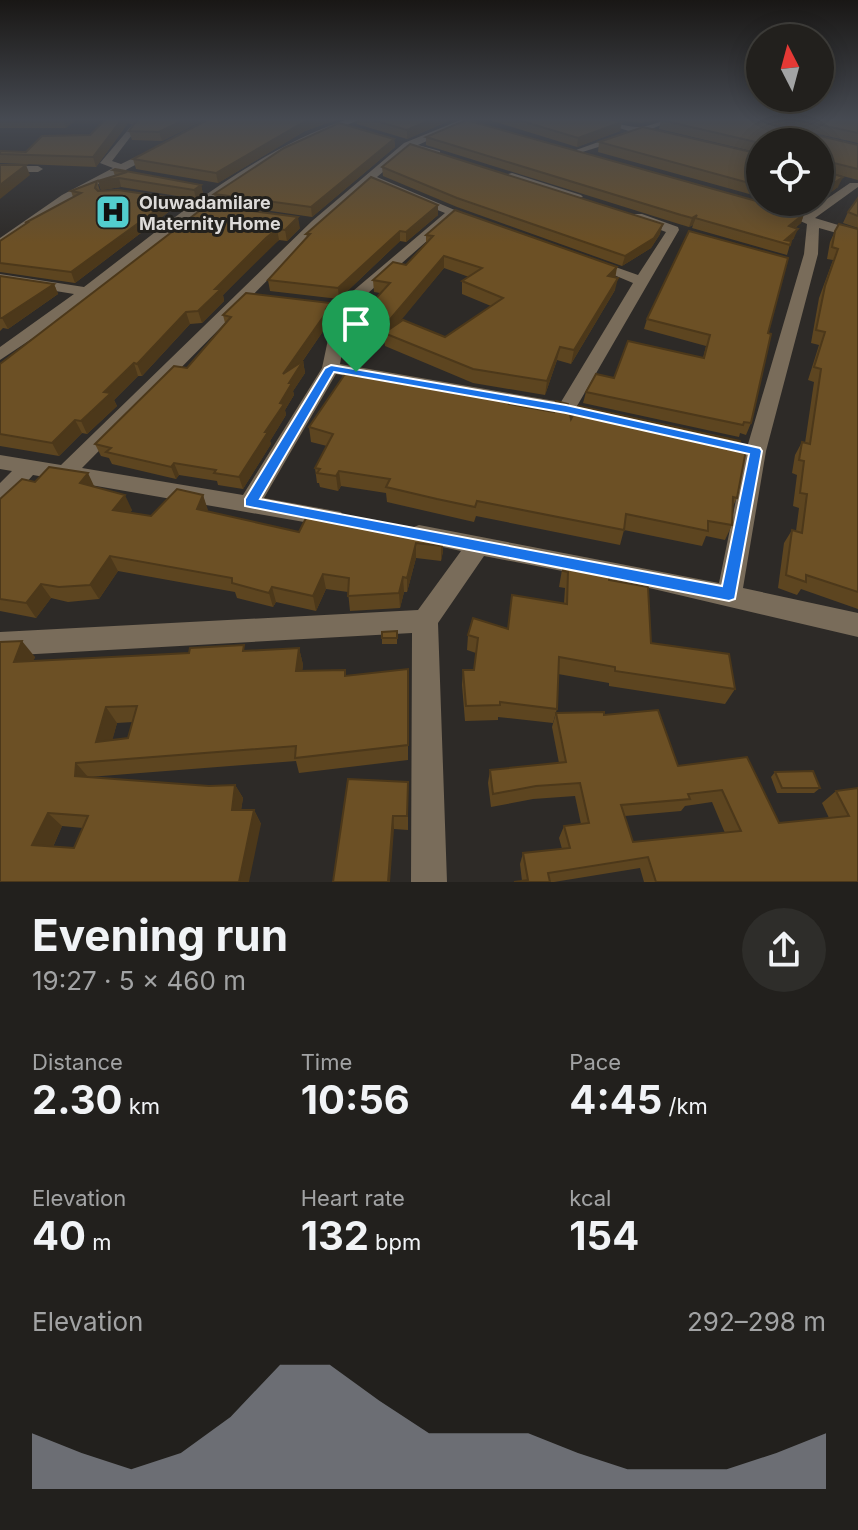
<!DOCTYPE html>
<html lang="en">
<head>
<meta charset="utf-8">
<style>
	body { margin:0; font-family:Inter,sans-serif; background:#2e2d2a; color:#f1f3f6; height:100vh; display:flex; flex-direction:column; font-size:30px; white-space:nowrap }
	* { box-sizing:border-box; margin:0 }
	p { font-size:26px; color:#a2a3a4 }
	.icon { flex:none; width:44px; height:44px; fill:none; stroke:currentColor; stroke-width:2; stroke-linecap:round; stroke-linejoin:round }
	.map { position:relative; height:882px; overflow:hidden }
	.side { display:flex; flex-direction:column; background:#22201d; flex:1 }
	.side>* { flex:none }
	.needle { width:52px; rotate:354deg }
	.tools { position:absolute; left:746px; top:24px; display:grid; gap:16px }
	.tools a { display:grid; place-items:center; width:88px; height:88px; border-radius:50%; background:#22201d; box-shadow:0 4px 20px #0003,0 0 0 2px #3f3e3b; font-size:40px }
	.pin { position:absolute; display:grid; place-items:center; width:68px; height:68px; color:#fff; margin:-82px -34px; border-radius:50% 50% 50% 0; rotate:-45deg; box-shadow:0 0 8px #0007 }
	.pin .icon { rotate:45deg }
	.round { display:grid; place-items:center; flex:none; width:84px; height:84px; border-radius:42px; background:#2e2d2a }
	.head { display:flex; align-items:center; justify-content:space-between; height:136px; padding:0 32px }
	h1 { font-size:44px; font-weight:700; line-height:60px }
	.stats { display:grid; grid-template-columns:repeat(3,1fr); gap:12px; height:136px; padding:8px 32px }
	.stats div { display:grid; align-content:center }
	.stats b { font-size:40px; font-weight:700 }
	.stats small { font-size:22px; font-weight:400 }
	.stats p { font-size:22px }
	.chart { height:224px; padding:16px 32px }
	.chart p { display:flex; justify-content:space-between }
	.chart svg { width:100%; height:144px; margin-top:8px; fill:#8c9099; opacity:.7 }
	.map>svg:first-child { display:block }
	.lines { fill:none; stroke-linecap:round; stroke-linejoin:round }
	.minor { fill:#796c5a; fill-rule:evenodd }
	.wall { fill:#5d4520; fill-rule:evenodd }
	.shaded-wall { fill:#4c381a }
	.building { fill:#6c5025; stroke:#4c381a; stroke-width:2; fill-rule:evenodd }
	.route { fill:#1a73e8; stroke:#fff; stroke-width:2; fill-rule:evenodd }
	.labels { text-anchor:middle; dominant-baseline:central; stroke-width:6; stroke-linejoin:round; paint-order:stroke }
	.far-poi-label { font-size:18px; font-weight:bold; fill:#dddbd9; stroke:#23211d; text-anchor:start }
</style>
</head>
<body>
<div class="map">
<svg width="858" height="882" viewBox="0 0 858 882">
	<rect width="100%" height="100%" fill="#2d2a27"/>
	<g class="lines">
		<!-- minor -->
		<g class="minor">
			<path d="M348,119h13l-52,22 -71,42 -190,145 -48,32v-13l74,-53 -74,-12v-8l84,13c83,-63 164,-134 264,-168z"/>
			<path d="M463,119h12l-57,26 22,6v4l-30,-6 -33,28 106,45 -6,4 -23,-9 -104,92 -10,55 221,38 72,-119 -50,-21 7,-4 48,17 28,-43 -32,-12v-6h8l36,13 1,3 -106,183 -7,2 -230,-41 -72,124 77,14 3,6 -3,6 -8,3 -300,-52 -25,28 -8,2v-22l12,-12 -12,-2v-14l61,10 251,-244 92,-78zM371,183l74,30 -105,89 -12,1v6l6,2 -12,57 -79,127 -161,-27 238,-241z"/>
			<path d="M590,119c16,0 30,7 46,8 13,1 26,-8 39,-8l-26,11 14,4v4l-23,-4 -64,20v-4l53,-19z"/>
			<polygon points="133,124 138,127 112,161 121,164 158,146 163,149 162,151 70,199 0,248 0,238 62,195 113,168 100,163"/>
			<polygon points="0,166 38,166 43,169 38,172 0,172"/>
			<polygon points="512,173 581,195 583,197 573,199 508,178 508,174"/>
			<polygon points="850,183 858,183 858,187 815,218 858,231 858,239 819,228 818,254 766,451 743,588 858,613 858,637 645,587 484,556 438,623 447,882 411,882 412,633 0,656 0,632 418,610 461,551 411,540 407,534 411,528 419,525 719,583 746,451 804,254 807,224 773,209 779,205 806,213"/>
		</g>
	</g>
	<!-- wall -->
	<g class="wall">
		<polygon points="0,119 77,119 66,128 0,128"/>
		<polygon points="106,119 206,119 162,141 132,140 129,131 134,125 128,123 96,167 0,163 0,151 26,152 90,135"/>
		<polygon points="209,119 339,119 305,131 218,183 136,169 133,159"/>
		<polygon points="357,119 453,119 407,139 357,124"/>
		<polygon points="486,119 611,119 620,131 577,147"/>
		<polygon points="612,119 660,119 641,123"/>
		<polygon points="751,119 858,119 858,143"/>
		<polygon points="661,120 858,145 858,180 831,173 838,187 820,200 820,142 760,142 760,153 659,129"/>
		<polygon points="426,137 804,214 801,223 795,228 794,238 791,241 787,255 692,228 693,225 689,227 679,224 426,145"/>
		<polygon points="394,139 395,147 312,217 216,203 214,194"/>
		<polygon points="599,142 760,154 760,197 598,152"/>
		<polygon points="382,167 660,234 651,248 622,266 457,207 383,176"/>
		<polygon points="113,170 201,185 203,194 196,199 121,187 101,190 98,181 115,176"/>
		<polygon points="97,181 100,191 173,198 175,207 75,283 0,272 0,241 25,224 25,223 73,197 71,191"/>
		<polygon points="858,198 858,228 843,223 848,212"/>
		<polygon points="778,202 817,202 805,210"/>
		<polygon points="207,205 300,228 287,241 279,240 268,249 223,295 224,301 202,323 190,324 142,376 138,376 114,400 117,406 87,434 82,433 59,456 0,446 0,364"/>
		<polygon points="438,205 438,215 406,242 400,241 339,299 270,291 268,280 307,237 306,234"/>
		<polygon points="858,229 858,609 801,589 797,595 778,588 784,543 792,530 796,531 799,508 793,506 797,475 792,473 795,455 802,442 805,443 814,382 808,380 819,345 811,343 819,298 833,260 827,259 830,242 835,231"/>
		<path d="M426,235l189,42v13l-44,74 -14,-4 -12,35 -72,-12 -88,-37 -1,-6 -2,3 -24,-8 -1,-13 11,-7v-8l12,-14 -6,-1 -1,-12 33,-15 20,-21zM444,268l25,9 -7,4v13l29,12 -46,31 -47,-14z"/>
		<polygon points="0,276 54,284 58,294 8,329 3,328 0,331"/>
		<polygon points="330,303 331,314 329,317 330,321 302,362 303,361 305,373 293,391 294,395 285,410 286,415 270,441 271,444 243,489 218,485 217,481 179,475 176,479 112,464 109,458 101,456 95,444 187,368 225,323 223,315"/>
		<polygon points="647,319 768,333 751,423 746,435 740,433 739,437 583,403 586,392 614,378 703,358 706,346 644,329"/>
		<polygon points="510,402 510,404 571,419 738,448 737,498 732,508 732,525 725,540 706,536 702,546 624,530 620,545 476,516 474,522 387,502 386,493 341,486 338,491 320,487 319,483 317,483 315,468 327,446 311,442 309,427"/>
		<polygon points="35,482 95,487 132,510 130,513 151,516 203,495 207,511 299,532 443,536 443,551 441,561 416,558 407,592 404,592 400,608 350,611 348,592 326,589 316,611 276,602 273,607 237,598 235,592 118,571 99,599 68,602 51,598 36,618 0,611 0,499"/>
		<polygon points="564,558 609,580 651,643 735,689 725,704 609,686 609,683 558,674 557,709 553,723 498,717 498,720 465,721 462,685 463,670 474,670 476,653 467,650 468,635 507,629 564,603 565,588 559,587"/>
		<polygon points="397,631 397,644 382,644 382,632"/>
		<path d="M0,642l35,15 -2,4 266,-13 4,17 -1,6 43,-1 1,6 62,-7v91l-109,13 -3,-12 -207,16 120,9 26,-1 8,13 -2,12h13l7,14 -261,58zM133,722l-5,16 -16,2 5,-17zM62,826l21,2 -9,20 -21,-1z"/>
		<path d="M556,713l48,2 74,51 69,-9 32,66 50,-5 -7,-15 14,-12 22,-3v94h-214l-4,-14 -86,14h-40l8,-1 -2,-17 3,-11 39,-4 -3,-11 5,-12 17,-2 -6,-28 -42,3 -42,8 -3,-24 2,-13 69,-7 -7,-36zM712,802l13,31 -92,9 -8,-26 56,-5 4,-5z"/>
		<polygon points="775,772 820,788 814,793 777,793 771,777"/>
		<polygon points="348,779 408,796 408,830 394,829"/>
	</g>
	<!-- shaded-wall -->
	<g class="shaded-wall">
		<polygon points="62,119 77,119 66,128"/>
		<polygon points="122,119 126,119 128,123 96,167 93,157"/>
		<polygon points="186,119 206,119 162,141 159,132"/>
		<polygon points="312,119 339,119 305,131 218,183 216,173 304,122"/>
		<polygon points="432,119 453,119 407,139 407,130"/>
		<polygon points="642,119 660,119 641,123"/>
		<polygon points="622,122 620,131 577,147 578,138"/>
		<polygon points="394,139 395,147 312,217 311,207"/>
		<polygon points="26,165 30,175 0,199 0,185"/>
		<polygon points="843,177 838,187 820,200 820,192"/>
		<polygon points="119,178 121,187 101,190 98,181"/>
		<polygon points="201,185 203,194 196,199 194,190"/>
		<polygon points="173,198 175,207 75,283 71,272"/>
		<polygon points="808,202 817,202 805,210"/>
		<polygon points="438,205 438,215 406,242 406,232"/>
		<polygon points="804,214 801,223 785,236 789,226"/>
		<polygon points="697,215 693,225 689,227 692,218"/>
		<polygon points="298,217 300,228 287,241 285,230"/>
		<polygon points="663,224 660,234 651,248 622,266 625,256"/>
		<polygon points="277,229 279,240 223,295 224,301 202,323 198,311 215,289"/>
		<polygon points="798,229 794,238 788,244 785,240"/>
		<polygon points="400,231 400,241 339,299 338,288"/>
		<polygon points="444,256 444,268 389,335 384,333 384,340 382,343 381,330"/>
		<polygon points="617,267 615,280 608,276"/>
		<polygon points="618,278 615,290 571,364 574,350"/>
		<polygon points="54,284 58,294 8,329 2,318"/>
		<polygon points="330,303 331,314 329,317 330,321 286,385 283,374"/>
		<polygon points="186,312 190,324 142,376 137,364"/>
		<polygon points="560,347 557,360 545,395 547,381"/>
		<polygon points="303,361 305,373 293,391 294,395 285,410 286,415 270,441 271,444 243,489 239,477 265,432 289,383"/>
		<polygon points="134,363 138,376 114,400 117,406 87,434 81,421 104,392"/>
		<polygon points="75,420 82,433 59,456 52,443"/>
		<polygon points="174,463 179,475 176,479 171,467"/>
		<polygon points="339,471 341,486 338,491 336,476"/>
		<polygon points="88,473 95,488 80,483"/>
		<polygon points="125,495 132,510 121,525 113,510"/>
		<polygon points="203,495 208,510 202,524 197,509"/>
		<polygon points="443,536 443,551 441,561 441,546"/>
		<polygon points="416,543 416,558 407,592 407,578"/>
		<polygon points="110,556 118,571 99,599 90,585"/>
		<polygon points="323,574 326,589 316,611 313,596"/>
		<polygon points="403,577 404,592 400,608 399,593"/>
		<polygon points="41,584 51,598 36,618 26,603"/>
		<polygon points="272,587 276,602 273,607 269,593"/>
		<polygon points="22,641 35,657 27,678 14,662"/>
		<polygon points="299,648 303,665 300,687 296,671"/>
		<polygon points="106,707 117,723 108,757 96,742"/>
		<polygon points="76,763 88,777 75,776"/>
		<polygon points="235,785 243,798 239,823 232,810"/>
		<polygon points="254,810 261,824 249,882 239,882"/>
		<polygon points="48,813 62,826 48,858 32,845"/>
		<polygon points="393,816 394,829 390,882 388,882"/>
	</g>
	<!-- building -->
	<g class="building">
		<polygon points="106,119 122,119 93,157 0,154 0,151 26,152 42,136 90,135"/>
		<polygon points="138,119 186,119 159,132 129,131"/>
		<polygon points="209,119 312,119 304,122 216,173 133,159"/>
		<polygon points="369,119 432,119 407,130"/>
		<polygon points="515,119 611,119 622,122 578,138"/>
		<polygon points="664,119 748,119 858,145 858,169 822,160 822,170 843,177 820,192 820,142 760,143 661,120"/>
		<polygon points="794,119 858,119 858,133"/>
		<polygon points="466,120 760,202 804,214 789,226 798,229 785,240 791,241 790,245 695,218 697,215 692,218 681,215 426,137"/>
		<polygon points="339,123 394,139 311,207 214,194 284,148"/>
		<polygon points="643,127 760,154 760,186 599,142"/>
		<polygon points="410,144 663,224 654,238 625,256 457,198 382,167"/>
		<polygon points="0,165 26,165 0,185"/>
		<polygon points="115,169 201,185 194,190 119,178 98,181 127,172 113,170"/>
		<polygon points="371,177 438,205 406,232 400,231 338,288 268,280 310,234 306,234"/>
		<polygon points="97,181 95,188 98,191 118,190 173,198 71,272 0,263 0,241 27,223 25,223 81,193 71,191"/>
		<polygon points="858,198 858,216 848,212"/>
		<polygon points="207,205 298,217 285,230 277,229 266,238 215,289 221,289 198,311 186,312 137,364 134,363 104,392 111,393 81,421 75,420 52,443 0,434 0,364"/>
		<polygon points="455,210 617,267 608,276 618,278 574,350 560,347 547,381 473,369 384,333 403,320 445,337 503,298 462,281 482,268 444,256 381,330 357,322 377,309 368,307 390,283 373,280 393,262 406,265 433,236 426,235"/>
		<polygon points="839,224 858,229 858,592 806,575 806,582 786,575 792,530 802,533 807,494 800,493 804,461 799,460 802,442 810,444 821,369 814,367 825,332 816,330 825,286 838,249 832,247 835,231"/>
		<polygon points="689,231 788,258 768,333 771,334 751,423 744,422 743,425 586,392 596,374 614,378 628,341 704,358 710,335 647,319"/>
		<polygon points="0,276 54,284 2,318 0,318"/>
		<polygon points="246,293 330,303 326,309 328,310 283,374 303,361 289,383 292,383 280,403 284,404 265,432 268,432 239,477 214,473 216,470 174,463 171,467 106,452 111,448 95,444 174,366 187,368 231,317 223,315"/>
		<polygon points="345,374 510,402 509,404 554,412 556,401 568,404 571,419 578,406 740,441 738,448 746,450 737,498 733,497 732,525 708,521 708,531 626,514 624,530 477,501 475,507 437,499 386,487 390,479 339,471 336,476 317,473 320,469 315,468 333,434 309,427"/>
		<polygon points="49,467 88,473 80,483 125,495 113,510 151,516 177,489 203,495 197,509 299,532 309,512 443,536 441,546 416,543 407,578 403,577 399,593 348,596 349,578 323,574 313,596 272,587 269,593 232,583 232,578 110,556 90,585 59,587 41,584 26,603 0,599 0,499 22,479 35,482"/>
		<polygon points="564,558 610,566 609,580 648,587 651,643 729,654 735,689 615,671 615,667 559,657 557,709 500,702 500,705 466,706 463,670 474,670 478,638 468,635 473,618 508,629 512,595 567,604 568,572 563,571"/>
		<polygon points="397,631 397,638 382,638 382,632"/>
		<path d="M22,641l-8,21 175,-9 1,-5 54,-3 -1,6 56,-3 -3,23 49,-1v6l63,-7v76l-113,13 1,-12 -220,17 -1,13 134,10 26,-1 -3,25h22l-15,72h-239v-240zM137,706l-9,32 -32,4 10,-35zM48,813l40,3 -14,32 -42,-3z"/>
		<path d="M658,710l20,56 69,-9 32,66 70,-7 -13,-25 22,-3v94h-202l-8,-25 -100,16 2,9h-36l14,-2 -5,-27 47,-5 -6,-22 25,-3 -9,-40 -44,3 -43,8 -3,-24 76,-8 -10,-49 48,-1v3zM722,790l19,41 -108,11 -12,-37 69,-6 -2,-5z"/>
		<polygon points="813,771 820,788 782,788 775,772"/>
		<polygon points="348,779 408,782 407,816 393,816 388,882 333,882"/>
	</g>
	<!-- sky -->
	<linearGradient id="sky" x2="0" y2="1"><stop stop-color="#191715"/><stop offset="0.49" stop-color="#464a52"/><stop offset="1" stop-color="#464a52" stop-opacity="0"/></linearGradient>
	<rect width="858" height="243" fill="url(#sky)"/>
	<!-- route -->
	<path class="route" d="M331,365l235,40 194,43 2,3 -27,148 -6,2 -484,-95v-7l80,-131zM334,372l232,41 183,41 -27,132 -462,-87z"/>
	<!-- icons -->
	<defs>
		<symbol id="hospital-square" viewBox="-11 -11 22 22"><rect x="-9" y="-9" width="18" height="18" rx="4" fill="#52cdce" stroke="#23211d"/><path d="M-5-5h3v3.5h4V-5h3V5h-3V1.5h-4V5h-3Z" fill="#111"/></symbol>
	</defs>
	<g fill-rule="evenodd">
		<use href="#hospital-square" x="93" y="192" width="40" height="40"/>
	</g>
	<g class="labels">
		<!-- far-poi labels -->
		<g class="far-poi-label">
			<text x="139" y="202">Oluwadamilare<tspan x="139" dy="21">Maternity Home</tspan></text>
		</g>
	</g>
</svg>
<div class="tools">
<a><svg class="needle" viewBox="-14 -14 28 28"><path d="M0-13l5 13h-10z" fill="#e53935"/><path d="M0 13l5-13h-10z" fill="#a2a3a4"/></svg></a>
<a><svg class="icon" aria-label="locate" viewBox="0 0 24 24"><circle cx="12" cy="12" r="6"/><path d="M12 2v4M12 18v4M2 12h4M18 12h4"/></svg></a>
</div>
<div class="pin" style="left:356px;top:372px;background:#1e9e55"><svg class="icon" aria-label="arrive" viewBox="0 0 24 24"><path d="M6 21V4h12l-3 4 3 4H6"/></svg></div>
</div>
<section class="side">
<div class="head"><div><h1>Evening run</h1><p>19:27 · 5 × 460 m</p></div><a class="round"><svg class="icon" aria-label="share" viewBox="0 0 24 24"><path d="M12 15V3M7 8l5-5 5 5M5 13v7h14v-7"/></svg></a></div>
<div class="stats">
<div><p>Distance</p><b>2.30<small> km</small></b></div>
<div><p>Time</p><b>10:56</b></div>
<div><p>Pace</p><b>4:45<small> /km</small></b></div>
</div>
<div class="stats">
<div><p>Elevation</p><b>40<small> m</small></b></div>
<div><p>Heart rate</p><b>132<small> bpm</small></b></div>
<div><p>kcal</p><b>154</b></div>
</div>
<div class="chart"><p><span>Elevation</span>292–298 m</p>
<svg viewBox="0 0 160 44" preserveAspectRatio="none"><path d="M0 44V27L10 33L20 38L30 33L40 22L50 6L60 6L70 17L80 27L90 27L100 27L110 33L120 38L130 38L140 38L150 33L160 27V44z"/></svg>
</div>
</section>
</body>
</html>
